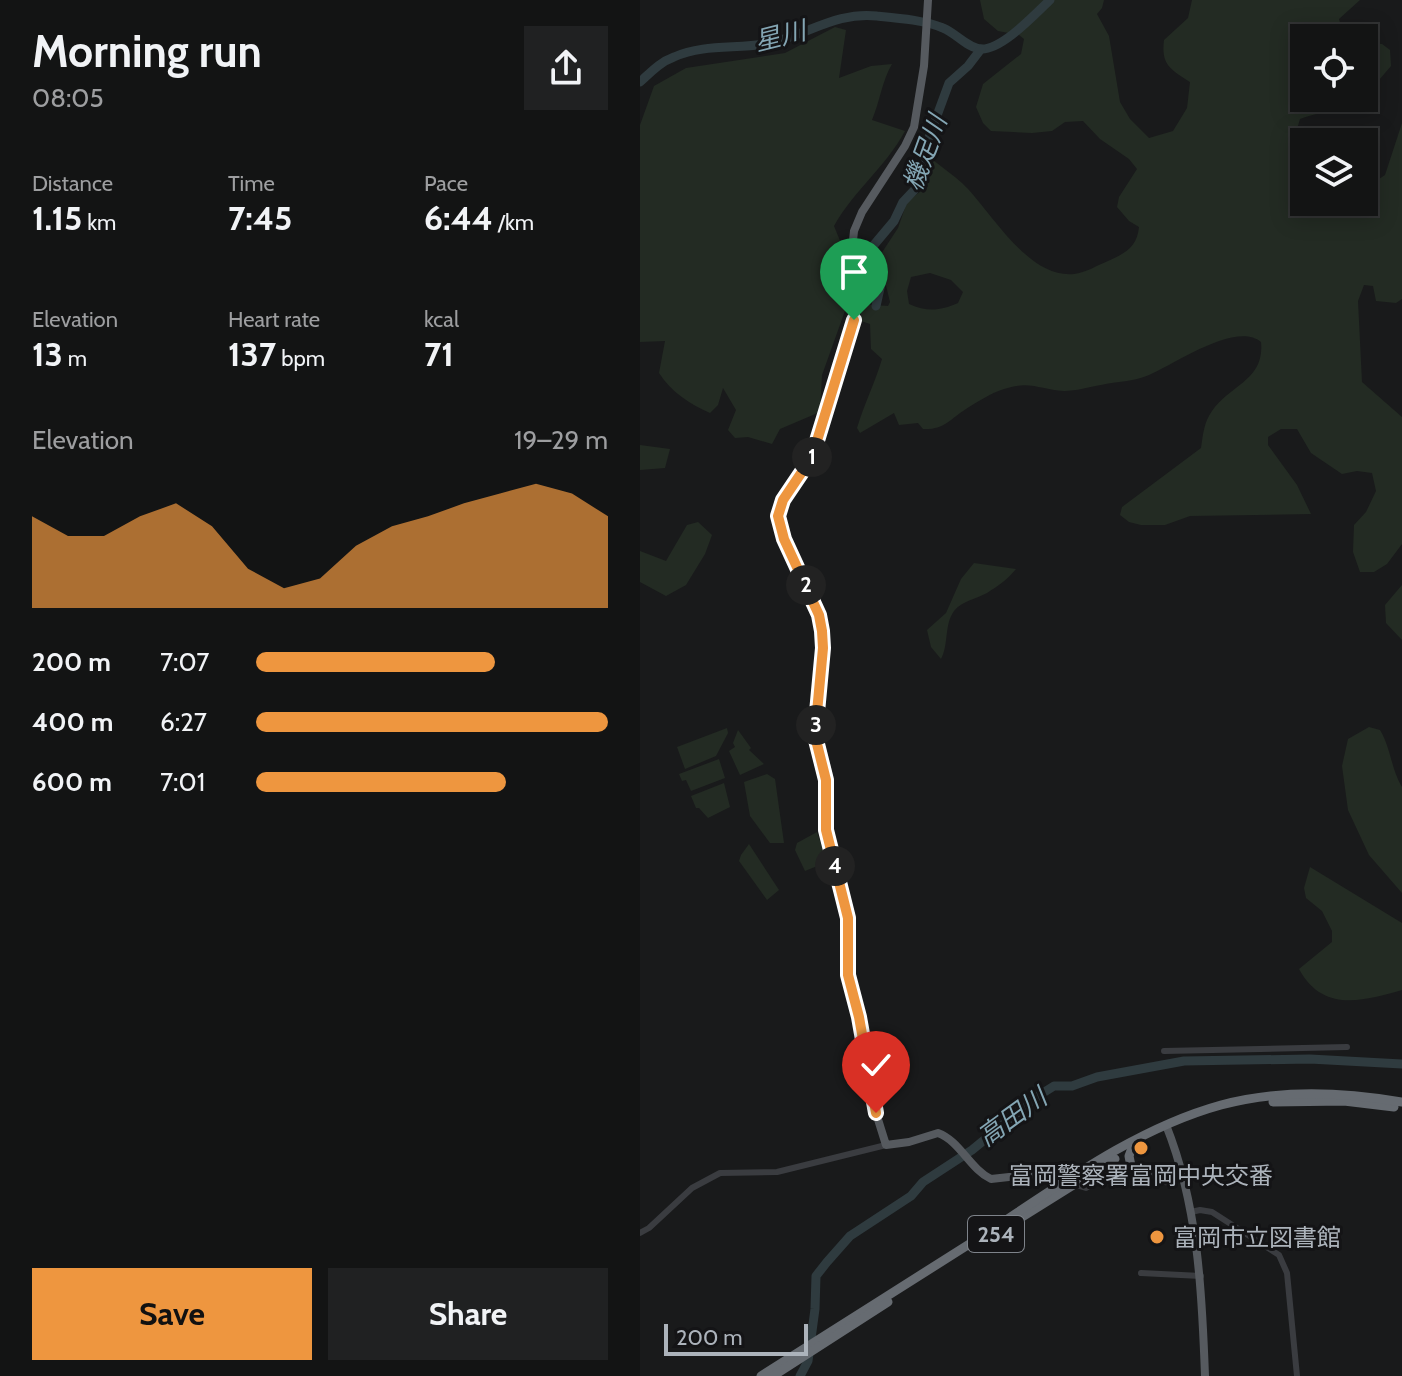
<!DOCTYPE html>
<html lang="en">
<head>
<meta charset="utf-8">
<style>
	body { margin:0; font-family:Cabin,"Noto Sans JP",sans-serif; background:#202122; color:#f1f3f6; height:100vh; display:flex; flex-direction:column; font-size:30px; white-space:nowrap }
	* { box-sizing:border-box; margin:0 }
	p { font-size:26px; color:#9d9ea0 }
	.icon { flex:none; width:44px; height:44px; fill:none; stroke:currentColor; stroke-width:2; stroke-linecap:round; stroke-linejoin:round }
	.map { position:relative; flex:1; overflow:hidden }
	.drawer { display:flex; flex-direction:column; background:#131414; width:640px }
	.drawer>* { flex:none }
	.buttons { position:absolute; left:650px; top:24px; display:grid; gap:16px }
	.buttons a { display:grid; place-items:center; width:88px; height:88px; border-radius:0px; background:#131414; box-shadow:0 4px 20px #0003,0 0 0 2px #323334; font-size:40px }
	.scale { position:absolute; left:24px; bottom:20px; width:144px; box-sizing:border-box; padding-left:8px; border:4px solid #acb3bb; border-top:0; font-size:22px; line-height:28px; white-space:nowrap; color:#acb3bb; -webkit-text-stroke:6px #141416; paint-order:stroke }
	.pin { position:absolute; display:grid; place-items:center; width:68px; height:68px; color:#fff; margin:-82px -34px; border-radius:50% 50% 50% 0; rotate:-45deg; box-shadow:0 0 8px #0007 }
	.pin .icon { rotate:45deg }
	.km { position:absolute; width:40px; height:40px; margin:-20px; border-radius:50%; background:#222; color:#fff; font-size:22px; line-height:40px; text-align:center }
	.round { display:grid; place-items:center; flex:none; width:84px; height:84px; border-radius:0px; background:#202122 }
	.headline { display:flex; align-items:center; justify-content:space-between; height:136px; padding:0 32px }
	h1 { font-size:44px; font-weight:800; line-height:60px }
	.stats { display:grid; grid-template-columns:repeat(3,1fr); gap:12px; height:136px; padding:8px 32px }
	.stats div { display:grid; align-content:center }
	.stats b { font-size:34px; font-weight:800 }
	.stats small { font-size:22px; font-weight:400 }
	.stats p { font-size:22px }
	.chart { height:224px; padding:16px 32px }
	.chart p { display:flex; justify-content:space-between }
	.chart svg { width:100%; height:144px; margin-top:8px; fill:#ee963f; opacity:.7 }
	.action { display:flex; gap:16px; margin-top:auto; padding:16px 32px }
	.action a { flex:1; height:92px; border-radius:0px; background:#ee963f; color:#111; font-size:32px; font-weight:800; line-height:92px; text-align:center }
	.action a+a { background:#202122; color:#f1f3f6 }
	ul { padding:0 32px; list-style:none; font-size:26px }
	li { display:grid; grid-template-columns:128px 96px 1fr; align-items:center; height:60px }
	li i { height:20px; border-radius:10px; background:#ee963f }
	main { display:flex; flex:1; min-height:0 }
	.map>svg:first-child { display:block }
	.green { fill:#232b23; fill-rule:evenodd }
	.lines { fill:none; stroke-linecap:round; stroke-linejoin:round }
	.river { stroke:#2f3b3f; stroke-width:9 }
	.minor { stroke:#3a3c40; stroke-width:6 }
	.major { stroke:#565a5f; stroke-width:8 }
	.highway { stroke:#666b71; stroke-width:9 }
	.route-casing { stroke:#fff; stroke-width:16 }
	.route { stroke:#ee963f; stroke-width:10 }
	.poi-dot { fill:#ee963f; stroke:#141416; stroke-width:3 }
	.labels { text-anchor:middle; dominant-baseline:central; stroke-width:6; stroke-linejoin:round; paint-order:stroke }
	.shield { fill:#141416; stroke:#7e838a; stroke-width:2 }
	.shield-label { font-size:22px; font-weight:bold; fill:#acb3bb }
	.poi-label { font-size:24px; fill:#acb3bb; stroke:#141416 }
	.water-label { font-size:26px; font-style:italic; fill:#84a6b4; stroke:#141416 }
</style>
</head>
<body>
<main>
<section class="drawer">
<div class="headline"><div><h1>Morning run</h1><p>08:05</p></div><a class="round"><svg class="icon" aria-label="share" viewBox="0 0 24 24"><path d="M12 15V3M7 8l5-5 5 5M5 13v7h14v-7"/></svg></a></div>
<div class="stats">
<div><p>Distance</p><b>1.15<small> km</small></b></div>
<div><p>Time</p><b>7:45</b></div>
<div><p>Pace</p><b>6:44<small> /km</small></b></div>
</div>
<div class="stats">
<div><p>Elevation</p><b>13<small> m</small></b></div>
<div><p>Heart rate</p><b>137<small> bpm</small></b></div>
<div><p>kcal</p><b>71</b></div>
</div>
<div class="chart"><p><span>Elevation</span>19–29 m</p>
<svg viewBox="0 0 160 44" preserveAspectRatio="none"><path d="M0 44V16L10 22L20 22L30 16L40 12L50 19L60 32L70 38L80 35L90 25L100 19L110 16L120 12L130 9L140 6L150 9L160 16V44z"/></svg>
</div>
<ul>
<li><b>200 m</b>7:07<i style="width:68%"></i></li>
<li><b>400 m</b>6:27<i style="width:100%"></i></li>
<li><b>600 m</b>7:01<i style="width:71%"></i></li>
</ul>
<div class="action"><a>Save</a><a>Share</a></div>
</section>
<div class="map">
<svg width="762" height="1376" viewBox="0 0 762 1376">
	<rect width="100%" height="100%" fill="#191a1b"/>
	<!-- green -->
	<g class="green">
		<path d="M340,0h124l-2,8 -5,6 12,22 11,66 10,17 19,19 24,-7 14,-23 3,-26c-20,-13 -29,-17 -26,-42l24,-22 4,-18h168l-21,19 4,15 9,4h-48v60h52c-16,13 -37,14 -56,21l-6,20 10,23v40h60v-13l21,-14 17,-52v176l-6,4 -20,-2 -3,-15 -9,-1 -6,16 4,81 40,35v127l-15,20 -13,8h-14l-7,-20 1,-27 12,-13 10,-21 -4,-18 -15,-2 -15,3 -31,-21 -14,-24h-16l-13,8v8l29,40 14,29 -121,2 -25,9h-24l-12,-3 -9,-7 2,-8 79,-59c2,-14 3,-26 11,-37 18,-26 53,-31 49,-69 -25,-21 -86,22 -112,33 -16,7 -32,6 -48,10 -12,2 -25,6 -37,6 -23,-1 -34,-11 -60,-2 -13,4 -27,13 -38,20 -17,11 -22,21 -43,20l-5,-6 -19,2 -5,-12 -34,20 -3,-5c7,-24 18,-45 25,-69l-11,-10 -1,-25 -9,-3v-17l27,2 2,-4 -11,-45 19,-29 9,-26 20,-16 6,-26c9,7 20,15 29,23 28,26 65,96 112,91 11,-1 24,-9 34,-13 18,-8 29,-14 31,-34l-10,-6 -12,-14 2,-10 18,-28 -8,-10 -29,-20 -17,-18 -18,1 -13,9 -20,2 -41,-2 -8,-8 -7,-16 7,-23 38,-30 3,-15 -5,-4 -21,-4 -14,-12zM290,273l21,7 12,12 -5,11c-18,8 -31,9 -49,1l-2,-13 4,-14z"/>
		<path d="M195,27l11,3 -7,48 32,-12 21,-2c-10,17 -12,37 -20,56l33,11c-20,37 -50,58 -71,95l16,39 -8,18 4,25 -24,67 -2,37 -40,17 -8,15 -24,-7 -13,1 -7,-8 8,-20 -13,-22 -5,17 -8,8c-20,-9 -39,-21 -51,-40l6,-32 -25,1v-217l14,-39 32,-18 99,-15z"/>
		<polygon points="724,42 742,44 750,50 751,66 739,80 724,92"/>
		<polygon points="0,445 30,449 25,468 0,470"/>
		<polygon points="58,522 72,535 65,554 46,585 26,596 0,582 0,551 26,561 47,525"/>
		<path d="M334,563l42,6c-8,10 -18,17 -29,24 -11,6 -25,8 -33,18 -10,14 -5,33 -13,48l-10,-12 -4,-17 19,-17 15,-34z"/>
		<polygon points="762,585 762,640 746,623 745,605"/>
		<path d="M729,727l11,3c11,18 11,39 22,57v106l-33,-38 -21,-45 -6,-44 6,-27z"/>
		<polygon points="87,728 88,733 76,756 45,769 37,747"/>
		<polygon points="98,730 111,748 109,750 124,764 100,775 89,751 95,747 93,743"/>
		<polygon points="79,759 85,778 51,791 46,780 42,781 39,774"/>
		<polygon points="127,774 135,779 144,843 130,843 110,816 104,782"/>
		<polygon points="84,783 90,807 68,818 59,808 56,808 51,796"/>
		<polygon points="177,832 187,862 165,871 155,850 157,843"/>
		<polygon points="109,844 139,890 127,900 99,861 101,855"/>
		<path d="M670,867l92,56v67c-39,11 -79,23 -103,-21l33,-27v-11l-10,-20 -16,-13 -2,-10z"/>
	</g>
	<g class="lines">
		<!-- river -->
		<g class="river">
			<path d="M0,82c11,-10 20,-20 34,-25 29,-13 61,-8 91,-13 39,-7 71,-33 112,-28 21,2 47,4 66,12 13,5 24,20 38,21 21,1 54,-35 69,-49"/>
			<polyline points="236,306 241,284 232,258 233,246 254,221 263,202 279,185 288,140 309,83 328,66 341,49"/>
			<polyline points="160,1376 168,1361 175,1309 176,1276 187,1262 210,1236 271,1196 283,1182 332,1150 398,1096 414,1086 432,1086 457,1077 544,1061 670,1059 762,1064"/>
		</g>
		<!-- minor -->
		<g class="minor">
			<polyline points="524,1051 707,1047"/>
			<path d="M436,1185l10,3c39,-24 38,-29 80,-6"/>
			<polyline points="551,1212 560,1210 572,1212 639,1255 647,1273 657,1376"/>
			<polyline points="0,1233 9,1228 52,1188 80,1173 137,1172 246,1145"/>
			<polyline points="501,1273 561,1276"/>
		</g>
		<!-- major -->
		<g class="major">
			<path d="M288,0l-4,66 -10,61 -9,19 -43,66 -8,19 -2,19 3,47 -3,35 -40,125 -11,21 -16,19 -7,19 1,8 37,84 6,23 1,17 -7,75v17l10,40v50l22,88v57l11,42 17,96 10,32 23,-3 29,-9c22,8 32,36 53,46l71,-8 11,9"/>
			<path d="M526,1125c32,80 36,166 39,251"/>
		</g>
		<!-- highway -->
		<g class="highway">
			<polyline points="633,1102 704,1101 754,1107"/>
			<polyline points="491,1166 489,1156 492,1148"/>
			<polyline points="379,1219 475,1159"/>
			<path d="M121,1376c73,-47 148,-93 221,-140 75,-49 152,-107 239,-131 60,-16 121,-13 181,-3"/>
			<polyline points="133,1376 248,1302"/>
		</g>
	</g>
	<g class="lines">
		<defs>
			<polyline id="route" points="214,320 172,457 143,500 138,516 144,539 179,615 182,631 183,648 176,723 176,740 186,780 186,830 208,918 208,975 219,1017 236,1113"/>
		</defs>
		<!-- route casing -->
		<use href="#route" class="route-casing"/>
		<!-- route -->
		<use href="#route" class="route"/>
	</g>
	<!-- markers -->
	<g class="poi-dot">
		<circle cx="501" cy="1148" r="8"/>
		<circle cx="517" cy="1237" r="8"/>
	</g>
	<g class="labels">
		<!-- shield labels -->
		<rect class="shield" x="328" y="1216" width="56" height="36" rx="6"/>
		<g class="shield-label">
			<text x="356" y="1234">254</text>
		</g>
		<!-- poi labels -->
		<g class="poi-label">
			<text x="501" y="1175">富岡警察署富岡中央交番</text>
			<text x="533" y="1237" text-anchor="start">富岡市立図書館</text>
		</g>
		<!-- water labels -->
		<g class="water-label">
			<text transform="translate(140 36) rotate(-14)">星川</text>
			<text transform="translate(285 153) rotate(-70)">機足川</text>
			<text transform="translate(372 1117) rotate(-36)">高田川</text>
		</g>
	</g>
</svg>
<div class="buttons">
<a><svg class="icon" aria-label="locate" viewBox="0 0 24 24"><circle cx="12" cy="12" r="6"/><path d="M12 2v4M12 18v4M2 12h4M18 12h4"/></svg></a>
<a><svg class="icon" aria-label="layers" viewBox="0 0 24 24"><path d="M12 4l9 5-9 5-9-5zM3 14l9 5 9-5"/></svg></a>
</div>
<div class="scale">200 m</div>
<div class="pin" style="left:214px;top:320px;background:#1e9e55"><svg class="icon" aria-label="arrive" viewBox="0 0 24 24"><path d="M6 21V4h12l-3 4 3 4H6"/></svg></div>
<div class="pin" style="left:236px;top:1113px;background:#d93025"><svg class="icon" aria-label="check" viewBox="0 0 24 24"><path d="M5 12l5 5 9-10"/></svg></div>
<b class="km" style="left:172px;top:457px">1</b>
<b class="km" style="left:166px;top:585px">2</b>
<b class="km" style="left:176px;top:725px">3</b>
<b class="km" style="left:195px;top:866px">4</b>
</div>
</main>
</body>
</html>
